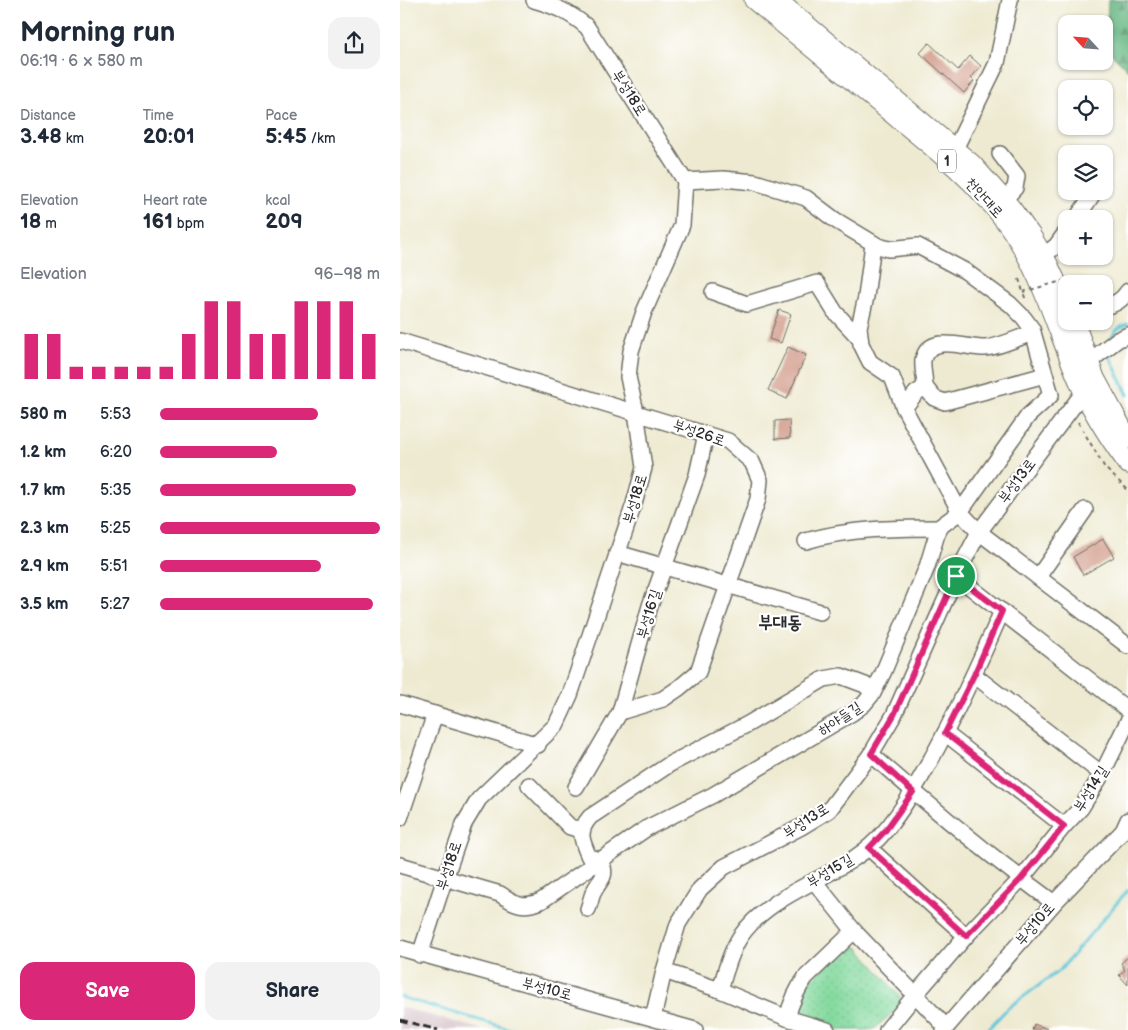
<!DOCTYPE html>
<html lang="en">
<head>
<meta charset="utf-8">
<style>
	body { margin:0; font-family:"Balsamiq Sans","Poor Story",sans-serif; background:#f2f2f3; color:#1f2937; height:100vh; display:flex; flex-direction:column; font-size:19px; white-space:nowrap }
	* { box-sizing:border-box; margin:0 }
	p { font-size:16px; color:#747a83 }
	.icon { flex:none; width:28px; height:28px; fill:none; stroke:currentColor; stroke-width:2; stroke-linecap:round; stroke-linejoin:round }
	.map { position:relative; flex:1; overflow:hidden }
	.drawer { display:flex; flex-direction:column; background:#fff; width:400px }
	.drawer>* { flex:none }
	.needle { width:32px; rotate:296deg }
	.tools { position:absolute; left:658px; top:15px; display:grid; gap:10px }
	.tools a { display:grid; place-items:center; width:55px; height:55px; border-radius:10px; background:#fff; box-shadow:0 1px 4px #0004; font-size:25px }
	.pin { position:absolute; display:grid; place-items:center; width:42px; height:42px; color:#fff; margin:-21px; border:2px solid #fff; border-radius:50%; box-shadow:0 1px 5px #0007 }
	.round { display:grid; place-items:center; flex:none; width:52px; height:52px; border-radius:15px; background:#f2f2f3 }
	.headline { display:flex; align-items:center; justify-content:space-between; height:85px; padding:0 20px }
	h1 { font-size:28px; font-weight:700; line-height:38px }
	.metrics { display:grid; grid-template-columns:repeat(3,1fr); gap:8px; height:85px; padding:5px 20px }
	.metrics div { display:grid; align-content:center }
	.metrics b { font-size:21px; font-weight:700 }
	.metrics small { font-size:14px; font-weight:400 }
	.metrics p { font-size:14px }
	.chart { height:140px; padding:10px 20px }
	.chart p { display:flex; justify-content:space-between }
	.chart svg { width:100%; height:90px; margin-top:5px; stroke:#db2777; stroke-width:6 }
	.cta { display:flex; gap:10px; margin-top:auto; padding:10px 20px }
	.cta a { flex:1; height:58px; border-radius:15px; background:#db2777; color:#fff; font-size:20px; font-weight:700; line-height:58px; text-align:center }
	.cta a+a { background:#f2f2f3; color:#1f2937 }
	ul { padding:0 20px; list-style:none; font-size:16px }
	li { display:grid; grid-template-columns:80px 60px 1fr; align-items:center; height:38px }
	li i { height:12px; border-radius:6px; background:#db2777 }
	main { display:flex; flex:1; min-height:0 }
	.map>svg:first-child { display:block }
	.railway { fill:#d2bec5 }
	.grass { fill:url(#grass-dots); stroke:#568264 }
	.forest { fill:url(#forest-firs); stroke:#4a7258 }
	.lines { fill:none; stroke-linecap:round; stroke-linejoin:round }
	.stream { stroke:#5dc6d8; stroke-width:3 }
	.building { fill:#d09987 }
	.minor-casing { stroke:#6f6e65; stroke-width:18 }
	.major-casing { stroke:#6f6e65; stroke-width:21 }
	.path { stroke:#6f6e65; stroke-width:2; stroke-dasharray:4 4; stroke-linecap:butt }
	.minor { stroke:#fff; stroke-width:15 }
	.major { stroke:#fff; stroke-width:19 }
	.rail { stroke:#2b2b2b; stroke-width:3; stroke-dasharray:8 4; stroke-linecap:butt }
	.path-bridge { stroke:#6f6e65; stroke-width:2; stroke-dasharray:4 4; stroke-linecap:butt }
	.route-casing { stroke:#fff; stroke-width:10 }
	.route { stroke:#db2777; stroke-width:6 }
	.labels { text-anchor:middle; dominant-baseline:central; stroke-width:4.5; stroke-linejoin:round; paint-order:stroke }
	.shield { fill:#fff; stroke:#6b6b6b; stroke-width:1 }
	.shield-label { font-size:14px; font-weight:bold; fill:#2b2b2b }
	.street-label { font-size:15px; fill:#2b2b2b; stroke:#fff }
	.quarter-label { font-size:18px; font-weight:bold; fill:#2b2b2b; stroke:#fff }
</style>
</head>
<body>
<main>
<section class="drawer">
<div class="headline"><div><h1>Morning run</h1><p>06:19 · 6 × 580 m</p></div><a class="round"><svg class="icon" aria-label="share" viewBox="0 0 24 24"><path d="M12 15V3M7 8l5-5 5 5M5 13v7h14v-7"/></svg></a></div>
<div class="metrics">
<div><p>Distance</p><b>3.48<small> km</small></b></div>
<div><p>Time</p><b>20:01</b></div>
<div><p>Pace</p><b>5:45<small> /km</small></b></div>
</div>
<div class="metrics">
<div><p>Elevation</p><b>18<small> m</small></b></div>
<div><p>Heart rate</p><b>161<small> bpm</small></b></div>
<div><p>kcal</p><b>209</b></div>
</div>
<div class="chart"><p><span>Elevation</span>96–98 m</p>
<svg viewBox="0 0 160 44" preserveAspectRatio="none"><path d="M5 44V22M15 44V22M25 44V38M35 44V38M45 44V38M55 44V38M65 44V38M75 44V22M85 44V6M95 44V6M105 44V22M115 44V22M125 44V6M135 44V6M145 44V6M155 44V22"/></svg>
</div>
<ul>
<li><b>580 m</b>5:53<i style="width:72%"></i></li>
<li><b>1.2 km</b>6:20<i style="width:53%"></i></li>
<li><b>1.7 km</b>5:35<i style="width:89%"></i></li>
<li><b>2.3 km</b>5:25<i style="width:100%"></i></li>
<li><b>2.9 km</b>5:51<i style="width:73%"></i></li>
<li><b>3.5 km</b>5:27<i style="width:97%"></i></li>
</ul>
<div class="cta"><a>Save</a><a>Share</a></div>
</section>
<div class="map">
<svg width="728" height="1030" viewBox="0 0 728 1030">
	<defs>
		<pattern id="grass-dots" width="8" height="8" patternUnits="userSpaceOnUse" patternTransform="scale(1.25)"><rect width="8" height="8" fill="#81d89c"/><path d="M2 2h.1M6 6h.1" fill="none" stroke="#70ba87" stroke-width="1.8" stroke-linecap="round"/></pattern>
		<pattern id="forest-firs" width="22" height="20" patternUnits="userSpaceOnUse" patternTransform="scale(1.25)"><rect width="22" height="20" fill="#68b884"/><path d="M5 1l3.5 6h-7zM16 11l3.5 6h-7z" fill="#56966c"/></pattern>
	</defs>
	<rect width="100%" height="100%" fill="#fff"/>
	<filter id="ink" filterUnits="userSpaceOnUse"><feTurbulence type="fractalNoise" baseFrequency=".02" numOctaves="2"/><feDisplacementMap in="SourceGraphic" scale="10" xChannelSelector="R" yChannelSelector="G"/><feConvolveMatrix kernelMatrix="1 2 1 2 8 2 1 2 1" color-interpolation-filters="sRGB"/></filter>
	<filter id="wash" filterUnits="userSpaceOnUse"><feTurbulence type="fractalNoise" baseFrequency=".0096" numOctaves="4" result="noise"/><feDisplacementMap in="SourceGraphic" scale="20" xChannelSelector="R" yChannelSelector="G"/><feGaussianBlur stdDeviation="1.12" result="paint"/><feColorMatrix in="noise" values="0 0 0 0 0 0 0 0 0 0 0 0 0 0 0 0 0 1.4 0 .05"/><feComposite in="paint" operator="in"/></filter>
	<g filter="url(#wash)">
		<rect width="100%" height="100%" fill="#eeead1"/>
		<!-- railway -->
		<polygon class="railway" points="0,1007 84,1030 0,1030"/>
		<!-- grass -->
		<path class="grass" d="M458,947l44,52 -2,7 -26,23 -7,1h-26l-41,-12 -5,-6c1,-6 1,-14 5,-19 10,-15 41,-42 58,-46z"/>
		<!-- forest -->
		<polygon class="forest" points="708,0 728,0 728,70 706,48"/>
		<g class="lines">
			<!-- stream -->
			<g class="stream">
				<path d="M712,337c3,-7 9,-11 16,-13"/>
				<polyline points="708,353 728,395"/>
				<polyline points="0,997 113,1030"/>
				<polyline points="587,1030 608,1008 660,970 728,890"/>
			</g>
		</g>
		<g id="blocks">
			<!-- building -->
			<g class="building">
				<polygon points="529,43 558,70 570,56 581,66 571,78 574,81 564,93 520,53"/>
				<polygon points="379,310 391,314 381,343 369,339"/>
				<polygon points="388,347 406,355 387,399 368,390"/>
				<polygon points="389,420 390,438 375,439 375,421"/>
				<polygon points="703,539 714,557 683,575 673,557"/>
				<polygon points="728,957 728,985 719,975 725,970 721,963"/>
				<polygon points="634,1024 650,1030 632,1030"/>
			</g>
		</g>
	</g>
	<g filter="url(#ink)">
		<use href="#blocks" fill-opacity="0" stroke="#6f6e65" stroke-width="1"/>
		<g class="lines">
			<defs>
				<g id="minor">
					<polyline points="555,149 597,63 610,0"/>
					<polyline points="600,154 617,176 615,188 604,200"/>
					<polyline points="676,219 695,191"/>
					<polyline points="473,244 466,297 459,327 461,344 470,362 492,377 504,408 560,512 579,532 728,646"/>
					<polyline points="643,256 656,246 666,232"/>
					<polyline points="313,292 347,304 417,283 435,312 460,339"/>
					<path d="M704,307c10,-2 19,-8 24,-16"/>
					<polyline points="0,341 328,441 352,462 360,480 358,499 298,672 279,688 263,699 220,712"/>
					<polyline points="682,367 717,340 728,335"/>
					<path d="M525,387c0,-8 -3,-20 -2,-27 6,-28 44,-11 62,-12 12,0 35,-11 48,-15"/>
					<polyline points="504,408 516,393 525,387 534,398 545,402 645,375"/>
					<path d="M406,541c44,-13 89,-13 134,-13"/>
					<polyline points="217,553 420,612"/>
					<polyline points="556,576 728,710"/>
					<polyline points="638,577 685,510"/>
					<polyline points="574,675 702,774"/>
					<polyline points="0,704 138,745"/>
					<polyline points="545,733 664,826"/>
					<path d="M471,754c58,52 119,102 183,149"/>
					<polyline points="129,785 170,827 182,830"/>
					<polyline points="176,787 220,712 250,606 297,475 306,434"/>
					<polyline points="0,818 35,714"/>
					<polyline points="469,848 566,936"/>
					<path d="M0,865l100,29c16,11 23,14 41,7l106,-73 66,-33 139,-82 12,-9 9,-11 10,-20 44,-106 10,-33 4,-8 19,-14 68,-96 23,-21 -19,-66 -8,-11 -14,-14 -45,-33 -47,-25 -29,3 -11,-3 -43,-26 -29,-22 -51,-16 -32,-3 -38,2"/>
					<polyline points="414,881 454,931 546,1027"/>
					<path d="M188,909c2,-5 3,-11 5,-16 7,-15 15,-14 8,-33l-12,-3c-7,-16 -12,-25 1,-40l80,-53 78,-40 76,-45 17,-3 24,9 8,8"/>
					<polyline points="0,948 295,1030"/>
					<path d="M20,955l25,-77 19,-54 15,-25 77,-74 14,-30 64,-191 10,-36 -8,-56 -8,-35 3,-26 13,-39 38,-87 3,-44 -98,-154c-16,-14 -32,-21 -53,-27"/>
					<polyline points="264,971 320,990 387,1018 427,1030"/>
					<path d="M320,990c5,-17 10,-37 20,-53 35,-51 107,-59 145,-106 20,-24 34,-50 49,-77 25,-46 47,-95 68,-143"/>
					<polyline points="253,1018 264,971 278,924 300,889 324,867 401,827 429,810 471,754 494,715 556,576 579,532 689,385"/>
					<path d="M387,1018c4,-15 9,-28 19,-41l48,-46"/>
					<polyline points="487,1030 515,995 566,936 621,879 664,826 681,808 702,774 728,721"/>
					<polyline points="544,1030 654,903 723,831 728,820"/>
				</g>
				<g id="major">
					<path d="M354,0c44,36 87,72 131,108 43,35 90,71 123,117 33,46 48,103 70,154 12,30 31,59 50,85"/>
					<polyline points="377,0 572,164 611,208 630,234 648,264 666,303"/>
					<polyline points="674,321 695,378 728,439"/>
				</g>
			</defs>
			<!-- minor casing -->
			<use href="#minor" class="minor-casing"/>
			<!-- major casing -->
			<use href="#major" class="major-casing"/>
			<!-- path -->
			<g class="path">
				<polyline points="619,279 626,301"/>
				<polyline points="678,422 705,468 728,490"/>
			</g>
			<!-- minor -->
			<use href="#minor" class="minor"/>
			<!-- major -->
			<use href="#major" class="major"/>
			<!-- rail -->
			<polyline class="rail" points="0,1020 38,1030"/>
			<!-- path-bridge -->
			<polyline class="path-bridge" points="623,292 669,279"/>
		</g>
	</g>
	<g class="lines" filter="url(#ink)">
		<defs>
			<polygon id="route" points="556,576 602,611 574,675 545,733 664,826 621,879 566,936 469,848 485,831 513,792 471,754 494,715"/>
		</defs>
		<!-- route casing -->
		<use href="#route" class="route-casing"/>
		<!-- route -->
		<use href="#route" class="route"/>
	</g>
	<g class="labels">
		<!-- shield labels -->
		<rect class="shield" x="538" y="149.5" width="18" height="23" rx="4"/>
		<g class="shield-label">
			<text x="547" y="161">1</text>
		</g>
		<!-- street labels -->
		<g class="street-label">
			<text transform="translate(229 93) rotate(58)">부성18로</text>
			<text transform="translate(584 198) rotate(48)">천안대로</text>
			<text transform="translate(299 433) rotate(19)">부성26로</text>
			<text transform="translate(617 481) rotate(-53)">부성13로</text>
			<text transform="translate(235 499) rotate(-73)">부성18로</text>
			<text transform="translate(249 614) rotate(-73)">부성16길</text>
			<text transform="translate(440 719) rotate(-34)">하야들길</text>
			<text transform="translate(691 789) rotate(-58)">부성14길</text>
			<text transform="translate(406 821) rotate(-33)">부성13로</text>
			<text transform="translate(49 866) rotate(-71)">부성18로</text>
			<text transform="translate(430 871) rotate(-31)">부성15길</text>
			<text transform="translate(635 924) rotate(-49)">부성10로</text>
			<text transform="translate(147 989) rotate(15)">부성10로</text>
		</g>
		<!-- quarter labels -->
		<g class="quarter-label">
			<text x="380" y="622">부대동</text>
		</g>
	</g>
</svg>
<div class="tools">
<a><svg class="needle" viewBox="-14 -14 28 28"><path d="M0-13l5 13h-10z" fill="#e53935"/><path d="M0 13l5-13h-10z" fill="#747a83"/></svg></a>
<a><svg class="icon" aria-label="locate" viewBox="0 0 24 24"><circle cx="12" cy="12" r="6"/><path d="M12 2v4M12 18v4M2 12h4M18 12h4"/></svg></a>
<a><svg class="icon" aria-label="layers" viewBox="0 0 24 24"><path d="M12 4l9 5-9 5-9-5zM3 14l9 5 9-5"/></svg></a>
<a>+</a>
<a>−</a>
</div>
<div class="pin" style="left:556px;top:576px;background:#1e9e55"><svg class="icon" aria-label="arrive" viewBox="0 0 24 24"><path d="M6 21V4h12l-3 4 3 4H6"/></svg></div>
</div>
</main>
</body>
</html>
